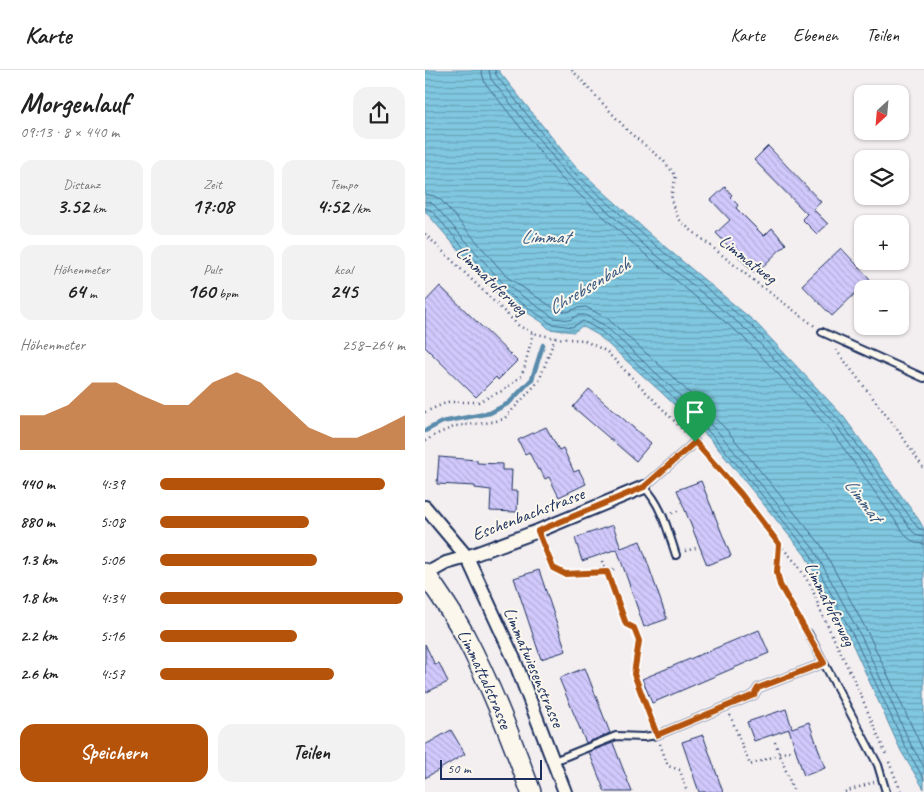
<!DOCTYPE html>
<html lang="de">
<head>
<meta charset="utf-8">
<style>
	body { margin:0; font-family:Caveat,sans-serif; background:#f2f2f2; color:#222; height:100vh; display:flex; flex-direction:column; font-size:19px; white-space:nowrap }
	* { box-sizing:border-box; margin:0 }
	p { font-size:16px; color:#767676 }
	.icon { flex:none; width:28px; height:28px; fill:none; stroke:currentColor; stroke-width:2; stroke-linecap:round; stroke-linejoin:round }
	.map { position:relative; flex:1; overflow:hidden }
	.sheet { display:flex; flex-direction:column; background:#fff; width:425px }
	.sheet>* { flex:none }
	.needle { width:32px; rotate:206deg }
	.fabs { position:absolute; left:429px; top:15px; display:grid; gap:10px }
	.fabs a { display:grid; place-items:center; width:55px; height:55px; border-radius:10px; background:#fff; box-shadow:0 1px 4px #0004; font-size:25px }
	.scale { position:absolute; left:15px; bottom:12px; width:102px; box-sizing:border-box; padding-left:5px; border:2px solid #1b2f5e; border-top:0; font-size:14px; line-height:18px; white-space:nowrap; color:#1b2f5e; -webkit-text-stroke:4px #fbf7ec; paint-order:stroke }
	.pin { position:absolute; display:grid; place-items:center; width:42px; height:42px; color:#fff; margin:-51px -21px; border-radius:50% 50% 50% 0; rotate:-45deg; box-shadow:0 0 5px #0007 }
	.pin .icon { rotate:45deg }
	.round { display:grid; place-items:center; flex:none; width:52px; height:52px; border-radius:15px; background:#f2f2f2 }
	.summary { display:flex; align-items:center; justify-content:space-between; height:85px; padding:0 20px }
	h1 { font-size:28px; font-weight:800; line-height:38px }
	.stats { display:grid; grid-template-columns:repeat(3,1fr); gap:8px; height:85px; padding:5px 20px }
	.stats div { display:grid; align-content:center; border-radius:12px; background:#f2f2f2; text-align:center }
	.stats b { font-size:21px; font-weight:800 }
	.stats small { font-size:14px; font-weight:400 }
	.stats p { font-size:14px }
	.chart { height:140px; padding:10px 20px }
	.chart p { display:flex; justify-content:space-between }
	.chart svg { width:100%; height:90px; margin-top:5px; fill:#b45309; opacity:.7 }
	.cta { display:flex; gap:10px; margin-top:auto; padding:10px 20px }
	.cta a { flex:1; height:58px; border-radius:15px; background:#b45309; color:#fff; font-size:20px; font-weight:800; line-height:58px; text-align:center }
	.cta a+a { background:#f2f2f2; color:#222 }
	ul { padding:0 20px; list-style:none; font-size:16px }
	li { display:grid; grid-template-columns:80px 60px 1fr; align-items:center; height:38px }
	li i { height:12px; border-radius:6px; background:#b45309 }
	header { display:flex; align-items:center; gap:30px; box-sizing:border-box; height:70px; padding:0 25px; background:#fff; border-bottom:1px solid #e0e0e0 }
	header strong { font-size:24px }
	nav { display:flex; gap:28px; margin-inline-start:auto; font-size:18px }
	main { display:flex; flex:1; min-height:0 }
	.map>svg:first-child { display:block }
	.water { fill:url(#water-rules); stroke:#588bac }
	.lines { fill:none; stroke-linecap:round; stroke-linejoin:round }
	.shore { stroke:#436c92; stroke-width:1 }
	.stream { stroke:#588bac; stroke-width:4.5 }
	.building { fill:url(#building-back-hatch); stroke:#1b2f5e }
	.lane-casing { stroke:#1b2f5e; stroke-width:10 }
	.street-casing { stroke:#1b2f5e; stroke-width:16 }
	.secondary-casing { stroke:#1b2f5e; stroke-width:22 }
	.path { stroke:#1b2f5e; stroke-width:2.5; stroke-dasharray:1 4; stroke-linecap:butt }
	.lane { stroke:#fbf7ec; stroke-width:6 }
	.street { stroke:#fbf7ec; stroke-width:12 }
	.secondary { stroke:#fbf7ec; stroke-width:19 }
	.route-casing { stroke:#fff; stroke-width:10 }
	.route { stroke:#b45309; stroke-width:6 }
	.labels { text-anchor:middle; dominant-baseline:central; stroke-width:4; stroke-linejoin:round; paint-order:stroke }
	.street-label { font-size:18px; fill:#1b2f5e; stroke:#fbf7ec }
	.water-label { font-size:19px; font-style:italic; fill:#34557e; stroke:#fbf7ec }
</style>
</head>
<body>
<header>
<strong>Karte</strong>
<nav><a>Karte</a><a>Ebenen</a><a>Teilen</a></nav>
</header>
<main>
<section class="sheet">
<div class="summary"><div><h1>Morgenlauf</h1><p>09:13 · 8 × 440 m</p></div><a class="round"><svg class="icon" aria-label="share" viewBox="0 0 24 24"><path d="M12 15V3M7 8l5-5 5 5M5 13v7h14v-7"/></svg></a></div>
<div class="stats">
<div><p>Distanz</p><b>3.52<small> km</small></b></div>
<div><p>Zeit</p><b>17:08</b></div>
<div><p>Tempo</p><b>4:52<small> /km</small></b></div>
</div>
<div class="stats">
<div><p>Höhenmeter</p><b>64<small> m</small></b></div>
<div><p>Puls</p><b>160<small> bpm</small></b></div>
<div><p>kcal</p><b>245</b></div>
</div>
<div class="chart"><p><span>Höhenmeter</span>258–264 m</p>
<svg viewBox="0 0 160 44" preserveAspectRatio="none"><path d="M0 44V27L10 27L20 22L30 11L40 11L50 17L60 22L70 22L80 11L90 6L100 11L110 22L120 33L130 38L140 38L150 33L160 27V44z"/></svg>
</div>
<ul>
<li><b>440 m</b>4:39<i style="width:92%"></i></li>
<li><b>880 m</b>5:08<i style="width:61%"></i></li>
<li><b>1.3 km</b>5:06<i style="width:64%"></i></li>
<li><b>1.8 km</b>4:34<i style="width:99%"></i></li>
<li><b>2.2 km</b>5:16<i style="width:56%"></i></li>
<li><b>2.6 km</b>4:57<i style="width:71%"></i></li>
</ul>
<div class="cta"><a>Speichern</a><a>Teilen</a></div>
</section>
<div class="map">
<svg width="499" height="722" viewBox="0 0 499 722">
	<defs>
		<pattern id="water-rules" width="6" height="5" patternUnits="userSpaceOnUse" patternTransform="scale(1.25)"><rect width="6" height="5" fill="#80c8e0"/><path d="M0 2.5h6" fill="none" stroke="#68a3b9"/></pattern>
		<pattern id="building-back-hatch" width="6" height="6" patternUnits="userSpaceOnUse" patternTransform="scale(1.25)"><rect width="6" height="6" fill="#d1c9fb"/><path d="M-1 5l2 2M0 0l6 6M5-1l2 2" fill="none" stroke="#b3adda"/></pattern>
	</defs>
	<rect width="100%" height="100%" fill="#f3eeef"/>
	<filter id="ink" filterUnits="userSpaceOnUse"><feTurbulence type="fractalNoise" baseFrequency=".02" numOctaves="2"/><feDisplacementMap in="SourceGraphic" scale="10" xChannelSelector="R" yChannelSelector="G"/><feConvolveMatrix kernelMatrix="1 2 1 2 8 2 1 2 1" color-interpolation-filters="sRGB"/></filter>
	<g filter="url(#ink)">
		<!-- water -->
		<polygon class="water" points="0,0 73,0 148,94 226,165 331,253 418,346 494,450 499,459 499,719 476,681 426,571 380,485 286,370 237,323 173,265 157,256 149,262 124,259 117,252 69,221 0,141"/>
		<g class="lines">
			<!-- shore -->
			<g class="shore">
				<polyline points="56,0 60,13 135,107 214,179 318,267 404,358 482,467 490,473 499,474"/>
				<polyline points="64,0 66,9 140,102 218,174 323,261 410,354 488,462 493,466 499,467"/>
				<polyline points="70,0 71,5 144,98 223,169 328,257 414,350 493,458 499,460"/>
				<polyline points="0,124 9,126 16,130 82,207 133,241 143,242 152,238 161,237 183,249 250,309 300,358 396,475 443,563 499,682"/>
				<polyline points="0,132 5,132 10,136 77,212 129,248 145,250 153,245 160,245 179,255 244,315 294,363 388,478 436,566 486,675 499,697"/>
				<polyline points="0,138 6,140 73,217 127,254 147,257 158,251 176,261 240,319 289,367 384,482 430,569 481,678 499,709"/>
			</g>
			<!-- stream -->
			<polyline class="stream" points="0,361 17,352 65,343 84,333 107,309 118,275"/>
		</g>
		<!-- building -->
		<g class="building">
			<polygon points="343,76 396,132 388,139 403,154 392,164 377,149 382,144 329,90"/>
			<polygon points="300,117 307,125 305,127 313,135 311,138 339,166 347,158 361,174 330,204 291,163 305,150 286,130"/>
			<polygon points="416,178 445,209 407,246 377,215"/>
			<polygon points="15,216 92,291 73,310 71,307 51,327 0,277 0,232"/>
			<polygon points="164,319 226,373 211,391 148,337"/>
			<polygon points="121,357 134,380 138,378 149,402 154,400 161,414 134,427 124,407 120,409 115,399 113,400 104,382 100,384 93,370"/>
			<polygon points="14,387 52,390 52,393 77,394 77,400 87,400 86,421 93,421 92,442 65,441 66,420 50,418 50,416 12,414"/>
			<polygon points="276,411 306,486 282,495 252,420"/>
			<polygon points="188,455 196,478 215,471 242,549 219,557 192,479 157,491 150,468"/>
			<polygon points="114,500 141,581 116,589 89,508"/>
			<polygon points="334,560 344,583 227,633 217,609"/>
			<polygon points="0,574 10,595 14,593 23,612 0,623"/>
			<polygon points="160,598 185,663 161,673 134,608"/>
			<polygon points="361,639 367,658 384,652 400,698 379,706 364,659 329,671 322,652"/>
			<polygon points="26,660 40,684 0,708 0,675"/>
			<polygon points="278,665 298,722 274,722 257,672"/>
			<polygon points="188,673 207,722 180,722 164,682"/>
		</g>
		<g class="lines">
			<defs>
				<g id="lane">
					<polyline points="397,262 499,308"/>
					<path d="M251,485c-8,-24 -14,-50 -32,-68l51,-45"/>
					<polyline points="383,563 453,695 461,722"/>
					<polyline points="129,691 191,666 219,667 232,665 329,625 333,618 399,593"/>
				</g>
				<g id="street">
					<polyline points="0,437 42,487 89,589 140,722"/>
					<polyline points="1,504 21,493 42,487 113,461 219,417"/>
				</g>
				<g id="secondary">
					<path id="s1" d="M0,503c13,20 28,40 39,61 27,51 47,104 67,158"/>
				</g>
			</defs>
			<!-- lane casing -->
			<use href="#lane" class="lane-casing"/>
			<!-- street casing -->
			<use href="#street" class="street-casing"/>
			<!-- secondary casing -->
			<use href="#secondary" class="secondary-casing"/>
			<!-- path -->
			<g class="path">
				<path d="M147,0l58,63 33,27 13,16c-6,21 -7,27 5,46l72,58 63,47"/>
				<polyline points="0,164 94,256 108,263 130,268 158,270 181,281 263,365"/>
				<polyline points="411,280 475,363 499,399"/>
				<polyline points="0,342 23,332 53,332 79,320 96,306 99,299 108,263"/>
				<polyline points="0,371 12,364 31,356 67,352 79,349 114,311 130,268"/>
				<polyline points="275,378 316,424 354,474 372,494 387,518 395,540 431,614 462,687"/>
				<polyline points="247,443 255,440"/>
				<polyline points="118,472 128,498 140,504 181,502 189,499"/>
				<polyline points="354,474 352,503 355,515 379,555"/>
				<polyline points="260,481 271,478"/>
				<polyline points="177,491 201,554 209,557 214,571 209,604 229,657"/>
				<polyline points="305,645 325,695 367,680"/>
				<polyline points="350,672 369,722"/>
				<polyline points="235,674 243,696 255,700 262,722"/>
				<polyline points="464,692 476,722"/>
				<polyline points="420,722 449,712"/>
			</g>
			<!-- lane -->
			<use href="#lane" class="lane"/>
			<!-- street -->
			<use href="#street" class="street"/>
			<!-- secondary -->
			<use href="#secondary" class="secondary"/>
		</g>
	</g>
	<g class="lines" filter="url(#ink)">
		<defs>
			<polygon id="route" points="270,372 316,424 354,474 352,502 355,515 399,593 333,618 329,625 232,665 209,604 214,571 209,558 201,554 182,502 140,504 128,498 113,461 219,417"/>
		</defs>
		<!-- route casing -->
		<use href="#route" class="route-casing"/>
		<!-- route -->
		<use href="#route" class="route"/>
	</g>
	<g class="labels">
		<!-- street labels -->
		<g class="street-label">
			<text transform="translate(323 189) rotate(38)">Limmatweg</text>
			<text transform="translate(67 211) rotate(44)">Limmatuferweg</text>
			<text transform="translate(103 444) rotate(-21)">Eschenbachstrasse</text>
			<text transform="translate(405 534) rotate(63)">Limmatuferweg</text>
			<text transform="translate(109 597) rotate(67)">Limmatwiesenstrasse</text>
			<text stroke="none"><textPath href="#s1" startOffset="122">Limmattalstrasse</textPath></text>
		</g>
		<!-- water labels -->
		<g class="water-label">
			<text x="120" y="167">Limmat</text>
			<text transform="translate(164 216) rotate(-31)">Chrebsenbach</text>
			<text transform="translate(438 430) rotate(53)">Limmat</text>
		</g>
	</g>
</svg>
<div class="fabs">
<a><svg class="needle" viewBox="-14 -14 28 28"><path d="M0-13l5 13h-10z" fill="#e53935"/><path d="M0 13l5-13h-10z" fill="#767676"/></svg></a>
<a><svg class="icon" aria-label="layers" viewBox="0 0 24 24"><path d="M12 4l9 5-9 5-9-5zM3 14l9 5 9-5"/></svg></a>
<a>+</a>
<a>−</a>
</div>
<div class="scale">50 m</div>
<div class="pin" style="left:270px;top:372px;background:#1e9e55"><svg class="icon" aria-label="arrive" viewBox="0 0 24 24"><path d="M6 21V4h12l-3 4 3 4H6"/></svg></div>
</div>
</main>
</body>
</html>
